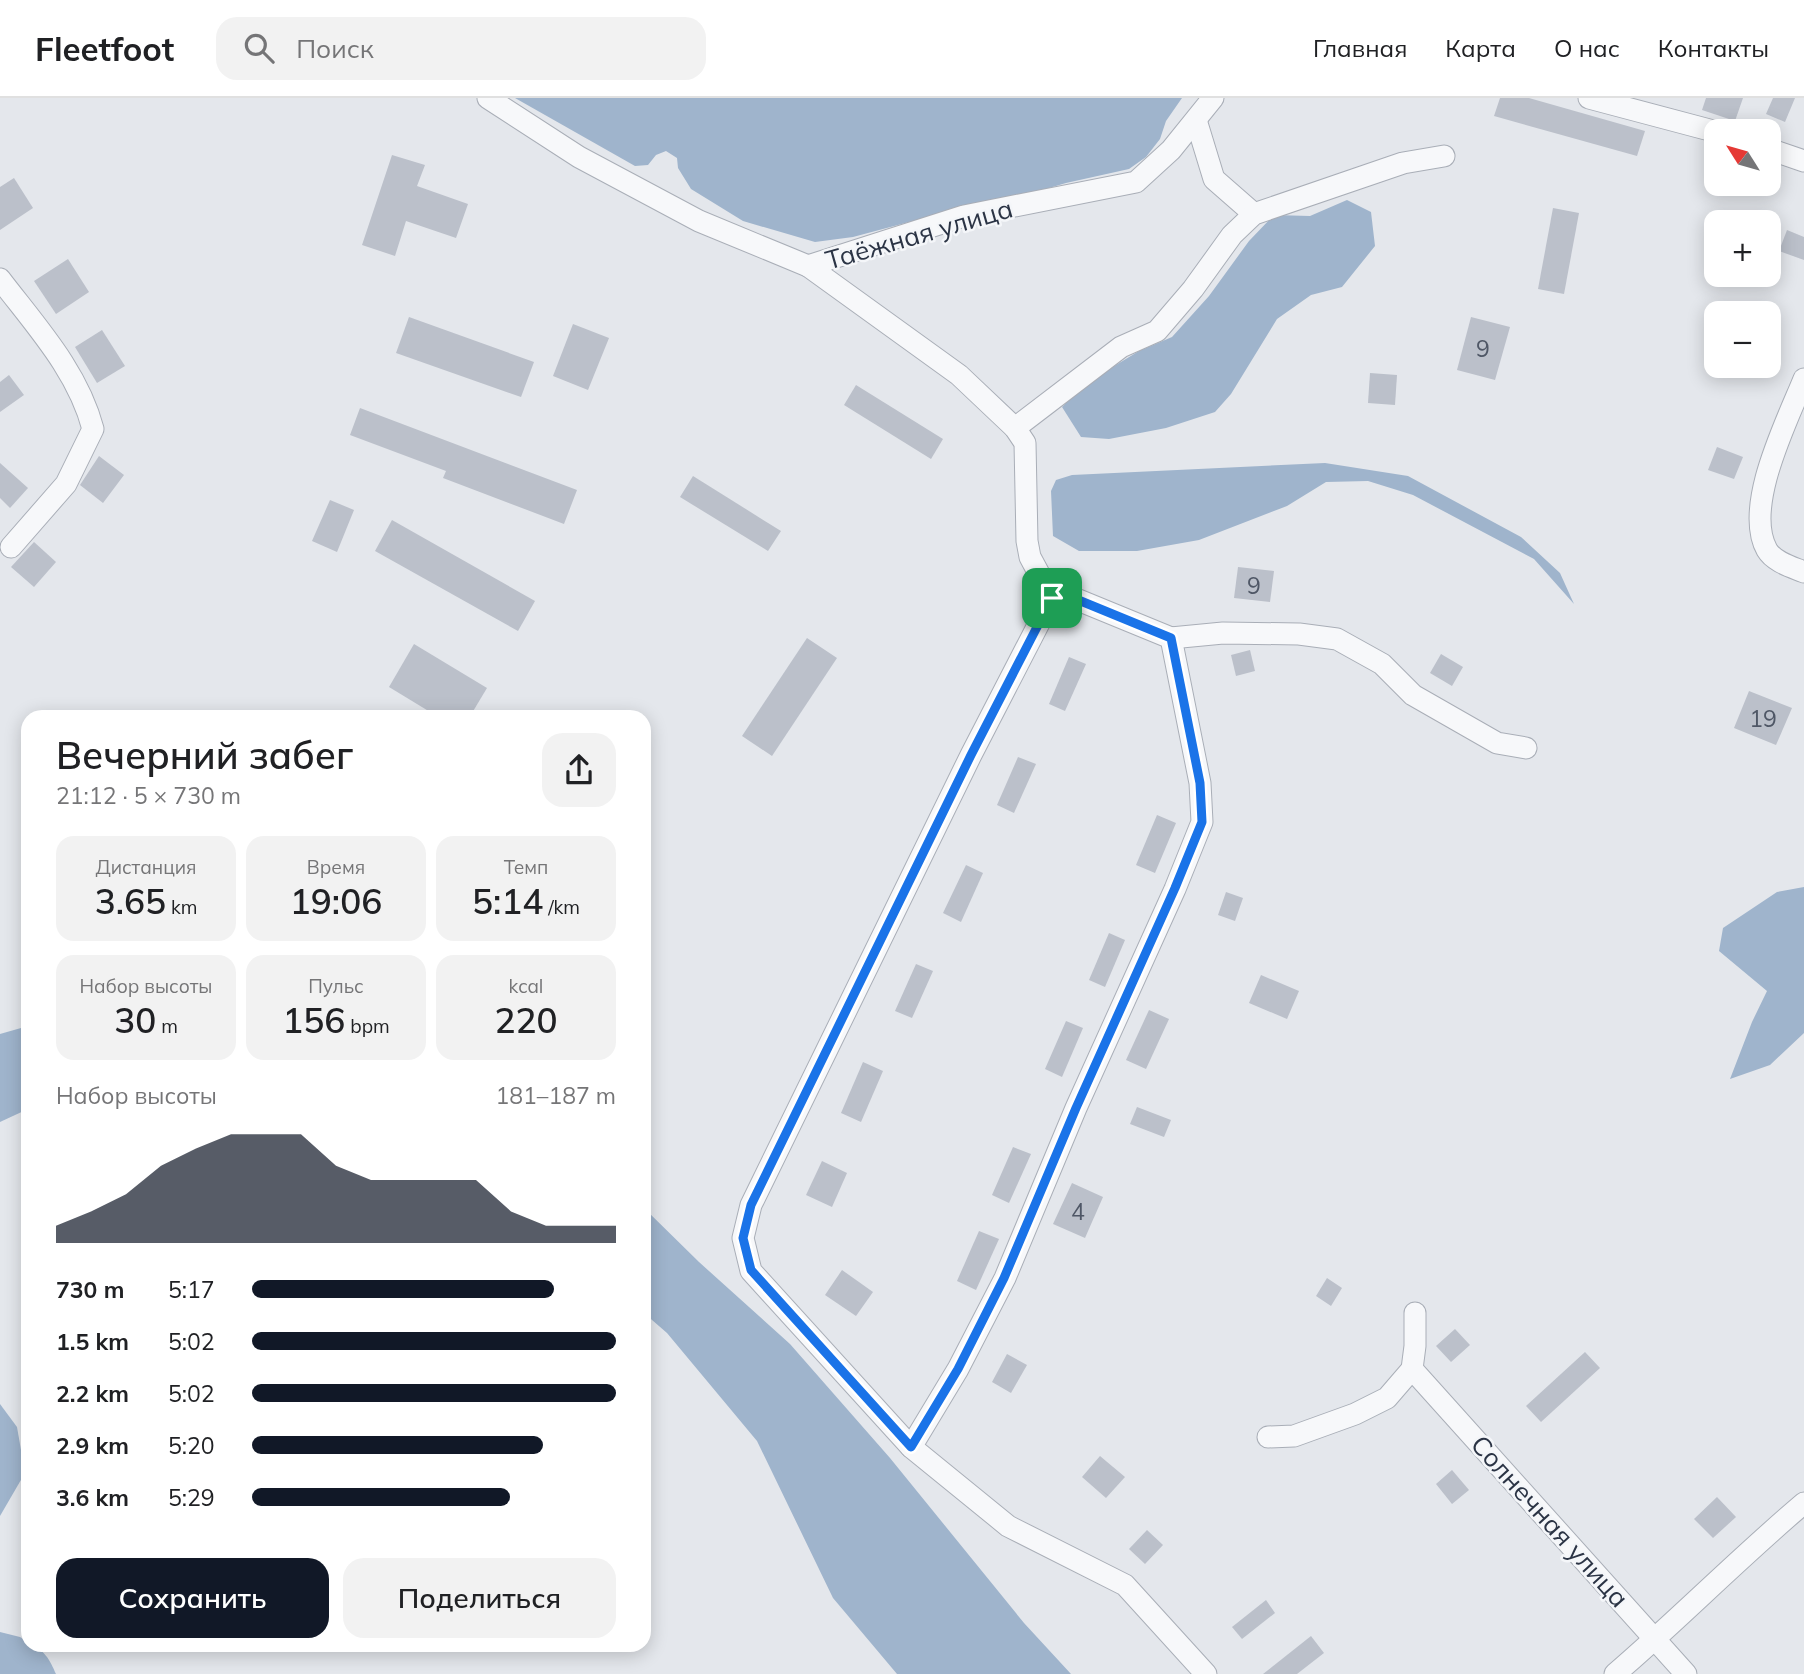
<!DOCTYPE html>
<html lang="ru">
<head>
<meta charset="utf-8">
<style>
	body { margin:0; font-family:Mulish,sans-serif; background:#f2f2f2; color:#202124; height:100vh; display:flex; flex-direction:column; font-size:26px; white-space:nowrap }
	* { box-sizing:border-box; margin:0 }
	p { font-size:23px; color:#757577 }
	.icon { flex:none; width:38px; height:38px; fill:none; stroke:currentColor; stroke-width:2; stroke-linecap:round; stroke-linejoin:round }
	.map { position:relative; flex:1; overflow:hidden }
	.panel { position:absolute; left:21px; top:612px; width:630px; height:942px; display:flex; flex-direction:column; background:#fff; border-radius:21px; box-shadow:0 4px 18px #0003 }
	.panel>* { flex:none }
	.needle { width:46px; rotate:307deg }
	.fabs { position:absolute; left:1704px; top:21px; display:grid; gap:14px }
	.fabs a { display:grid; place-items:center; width:77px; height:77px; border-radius:14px; background:#fff; box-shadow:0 4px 18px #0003; font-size:35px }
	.pin { position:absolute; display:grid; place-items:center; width:60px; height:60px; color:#fff; margin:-30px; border-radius:14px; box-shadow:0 4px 10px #0006 }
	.round { display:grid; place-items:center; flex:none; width:74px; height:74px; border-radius:21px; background:#f2f2f2 }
	.summary { display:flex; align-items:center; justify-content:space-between; height:119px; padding:0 35px }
	h1 { font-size:38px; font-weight:600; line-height:52px }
	.stats { display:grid; grid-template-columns:repeat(3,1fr); gap:10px; height:119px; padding:7px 35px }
	.stats div { display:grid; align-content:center; border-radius:18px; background:#f2f2f2; text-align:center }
	.stats b { font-size:35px; font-weight:600 }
	.stats small { font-size:19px; font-weight:400 }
	.stats p { font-size:19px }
	.chart { height:196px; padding:14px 35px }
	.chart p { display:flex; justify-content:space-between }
	.chart svg { width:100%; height:126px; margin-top:7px; fill:#111827; opacity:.7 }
	.action { display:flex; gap:14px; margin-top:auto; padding:14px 35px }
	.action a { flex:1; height:80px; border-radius:21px; background:#111827; color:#fff; font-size:28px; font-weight:600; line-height:80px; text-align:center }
	.action a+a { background:#f2f2f2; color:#202124 }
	ul { padding:0 35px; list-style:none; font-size:23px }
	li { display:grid; grid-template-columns:112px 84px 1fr; align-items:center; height:52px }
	li i { height:18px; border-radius:9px; background:#111827 }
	header { display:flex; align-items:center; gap:42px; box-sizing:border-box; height:98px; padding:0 35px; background:#fff; border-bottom:2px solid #e0e0e0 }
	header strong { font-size:33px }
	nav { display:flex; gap:38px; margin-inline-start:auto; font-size:24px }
	.search { width:490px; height:63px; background:#f2f2f2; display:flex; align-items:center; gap:18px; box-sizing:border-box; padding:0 24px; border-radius:21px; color:#757577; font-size:26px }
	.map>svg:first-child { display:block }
	.water { fill:#9fb4cc }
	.building { fill:#bbc0ca }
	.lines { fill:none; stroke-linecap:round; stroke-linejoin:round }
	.minor-casing { stroke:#a9aeb7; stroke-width:23 }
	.minor { stroke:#f7f8fa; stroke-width:21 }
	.route-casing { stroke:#fff; stroke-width:14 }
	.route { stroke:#1a73e8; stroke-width:9 }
	.labels { text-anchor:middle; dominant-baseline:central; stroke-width:5; stroke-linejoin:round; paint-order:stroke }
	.number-label { font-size:23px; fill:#4f5766 }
	.street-label { font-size:26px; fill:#2b3445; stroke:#f4f6f9 }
</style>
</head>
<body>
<header>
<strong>Fleetfoot</strong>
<div class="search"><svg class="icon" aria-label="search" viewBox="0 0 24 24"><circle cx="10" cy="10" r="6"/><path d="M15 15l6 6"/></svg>Поиск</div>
<nav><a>Главная</a><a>Карта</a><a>О нас</a><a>Контакты</a></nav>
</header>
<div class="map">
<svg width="1804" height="1576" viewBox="0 0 1804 1576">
	<rect width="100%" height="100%" fill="#e4e7ec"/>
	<!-- water -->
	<g class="water">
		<polygon points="515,0 1182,0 1166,23 1160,41 1146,59 1129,71 1066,85 1008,102 953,110 924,120 853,139 815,144 743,123 691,91 678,70 677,60 666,53 656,57 648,67 635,68"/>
		<polygon points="1347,102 1371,114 1375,148 1342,189 1311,197 1277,221 1231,296 1215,314 1166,330 1109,341 1081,339 1062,309 1088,284 1139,253 1172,239 1209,198 1249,143 1274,117 1310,118"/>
		<polygon points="1325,365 1408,378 1521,439 1560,475 1574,506 1534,461 1413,397 1368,383 1326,384 1287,408 1199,442 1137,453 1079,453 1053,438 1051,393 1056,382 1072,377"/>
		<polygon points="1804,789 1804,935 1770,967 1730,981 1752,924 1767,893 1719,853 1723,830 1777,794"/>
		<polygon points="28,928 28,1011 0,1024 0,936"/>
		<polygon points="644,1110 699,1164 790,1246 890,1360 1024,1525 1071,1576 897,1576 833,1500 757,1343 667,1235 644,1215"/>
		<polygon points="0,1306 17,1329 25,1375 0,1418"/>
		<path d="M0,1534l20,5 8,5v3c16,3 22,15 28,29h-56z"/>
	</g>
	<!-- building -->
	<g class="building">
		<polygon points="1500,0 1529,0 1645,33 1637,58 1494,18"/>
		<polygon points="1706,0 1743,0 1735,23 1702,12"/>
		<polygon points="1773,0 1795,0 1785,24 1766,16"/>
		<polygon points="392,57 425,67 417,88 468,106 456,140 406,123 395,158 362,147"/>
		<polygon points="14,80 33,110 0,132 0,89"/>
		<polygon points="1553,110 1579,115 1564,196 1538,191"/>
		<polygon points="1787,132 1804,139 1804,162 1779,153"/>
		<polygon points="68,161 89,194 56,216 34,183"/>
		<polygon points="409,219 534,264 521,299 396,255"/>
		<polygon points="1471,219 1510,229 1495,282 1457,272"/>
		<polygon points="573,226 609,240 588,292 553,278"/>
		<polygon points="102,232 125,268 97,285 75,249"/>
		<polygon points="1370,275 1397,277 1395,307 1368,305"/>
		<polygon points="9,277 24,297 0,314 0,284"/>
		<polygon points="856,287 943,341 931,361 844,307"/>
		<polygon points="360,310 577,392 564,426 443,380 446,373 350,337"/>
		<polygon points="1717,349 1743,359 1734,381 1708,372"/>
		<polygon points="99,358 124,377 103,405 80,387"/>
		<polygon points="0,365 28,390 10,410 0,400"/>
		<polygon points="693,378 781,433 768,453 680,399"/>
		<polygon points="330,402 354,412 337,454 312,443"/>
		<polygon points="392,422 535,503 518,533 375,453"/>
		<polygon points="34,444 56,464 34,489 11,469"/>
		<polygon points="1238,469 1274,473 1270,504 1234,500"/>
		<polygon points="807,540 837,560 772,658 742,638"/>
		<polygon points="414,546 487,590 469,620 440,620 389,589"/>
		<polygon points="1250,552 1255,573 1236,578 1231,557"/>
		<polygon points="1441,556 1463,569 1452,588 1430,575"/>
		<polygon points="1069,559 1086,566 1065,613 1049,606"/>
		<polygon points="1749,593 1792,610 1776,647 1734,630"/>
		<polygon points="1018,659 1036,666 1014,715 997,707"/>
		<polygon points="1157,717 1176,725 1155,775 1136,767"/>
		<polygon points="966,767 983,775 961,824 943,815"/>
		<polygon points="1226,794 1243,800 1235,823 1218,817"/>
		<polygon points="1109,835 1125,842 1105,889 1089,882"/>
		<polygon points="916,866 933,873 912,920 895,913"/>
		<polygon points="1261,877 1299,893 1287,921 1249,905"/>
		<polygon points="1149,912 1169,921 1146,971 1126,962"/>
		<polygon points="1066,923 1083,930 1062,979 1045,971"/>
		<polygon points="863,964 883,973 861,1024 841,1015"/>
		<polygon points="1137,1009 1171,1022 1164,1039 1130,1026"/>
		<polygon points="1013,1049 1031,1056 1009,1105 992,1097"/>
		<polygon points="822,1063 847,1075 832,1109 806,1097"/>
		<polygon points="1072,1085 1103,1099 1085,1140 1053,1126"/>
		<polygon points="979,1133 999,1141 976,1192 957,1183"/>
		<polygon points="842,1172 873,1194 856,1218 825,1197"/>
		<polygon points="1327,1180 1342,1190 1331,1208 1316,1198"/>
		<polygon points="1455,1231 1470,1247 1451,1264 1436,1248"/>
		<polygon points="1585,1254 1600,1270 1541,1324 1526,1308"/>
		<polygon points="1007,1256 1027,1267 1011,1295 992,1284"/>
		<polygon points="1100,1358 1125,1379 1106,1400 1082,1379"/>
		<polygon points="1452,1372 1469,1392 1452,1406 1436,1386"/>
		<polygon points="1717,1399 1736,1419 1713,1440 1694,1421"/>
		<polygon points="1147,1432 1163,1447 1145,1466 1129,1451"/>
		<polygon points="1266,1502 1275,1515 1242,1541 1232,1529"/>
		<polygon points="1311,1538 1324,1555 1297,1576 1263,1576"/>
	</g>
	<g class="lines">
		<defs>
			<g id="minor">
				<polyline points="488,0 579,59 699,123 808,168"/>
				<polyline points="1589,0 1717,34"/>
				<polyline points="1196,22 1214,81 1254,116"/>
				<polyline points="1769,51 1804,63"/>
				<path d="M0,181c35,46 78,92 93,150l-27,55 -55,63"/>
				<path d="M1804,281c-17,42 -61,128 -37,171 7,12 25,17 37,22"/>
				<polyline points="1015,330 1121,249 1157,233 1193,191 1232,137 1254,116 1403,65 1444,58"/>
				<polyline points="1052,500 971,657 751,1107 743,1140 751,1173 911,1349 1008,1428 1125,1487 1206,1576"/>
				<polyline points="1052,500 1030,459 1027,443 1025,345 1015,330 959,277 808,168 964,118 1136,84 1171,52 1213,0"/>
				<polyline points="1171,540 1223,535 1299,536 1337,541 1382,566 1413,597 1497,645 1526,650"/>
				<polyline points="1412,1271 1686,1576"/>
				<polyline points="1268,1339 1294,1338 1355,1316 1387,1300 1412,1271 1415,1248 1415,1215"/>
				<polyline points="911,1349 958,1271 1005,1180 1076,1010 1175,791 1202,724 1200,685 1171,540 1071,499 1052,500"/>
				<path d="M1615,1576c64,-55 124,-116 189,-171"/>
			</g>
		</defs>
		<!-- minor casing -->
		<use href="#minor" class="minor-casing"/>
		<!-- minor -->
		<use href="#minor" class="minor"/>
	</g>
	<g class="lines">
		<defs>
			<polygon id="route" points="1071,499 1171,540 1200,685 1202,724 1175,790 1076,1010 1004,1180 958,1271 911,1349 751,1172 743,1140 751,1107 971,657 1052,500"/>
		</defs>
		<!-- route casing -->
		<use href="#route" class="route-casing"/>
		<!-- route -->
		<use href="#route" class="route"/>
	</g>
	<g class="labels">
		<!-- number labels -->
		<g class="number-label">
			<text x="1483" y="250">9</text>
			<text x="1254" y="487">9</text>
			<text x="1763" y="620">19</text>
			<text x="1078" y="1113">4</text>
		</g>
		<!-- street labels -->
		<g class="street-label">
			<text transform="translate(919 136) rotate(-16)">Таёжная улица</text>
			<text transform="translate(1550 1423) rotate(48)">Солнечная улица</text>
		</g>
	</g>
</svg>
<div class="fabs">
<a><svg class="needle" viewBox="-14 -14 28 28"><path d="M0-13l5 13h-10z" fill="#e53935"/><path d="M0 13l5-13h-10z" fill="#757577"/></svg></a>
<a>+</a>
<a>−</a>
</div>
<div class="pin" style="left:1052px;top:500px;background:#1e9e55"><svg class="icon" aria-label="arrive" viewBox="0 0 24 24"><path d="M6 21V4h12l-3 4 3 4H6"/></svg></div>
<section class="panel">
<div class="summary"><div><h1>Вечерний забег</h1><p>21:12 · 5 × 730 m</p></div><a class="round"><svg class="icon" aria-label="share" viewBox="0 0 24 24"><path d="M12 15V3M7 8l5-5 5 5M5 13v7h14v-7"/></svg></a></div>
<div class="stats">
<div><p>Дистанция</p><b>3.65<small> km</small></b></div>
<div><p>Время</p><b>19:06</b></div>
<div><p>Темп</p><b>5:14<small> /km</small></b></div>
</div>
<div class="stats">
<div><p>Набор высоты</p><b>30<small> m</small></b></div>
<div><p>Пульс</p><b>156<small> bpm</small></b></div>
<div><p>kcal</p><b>220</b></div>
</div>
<div class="chart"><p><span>Набор высоты</span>181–187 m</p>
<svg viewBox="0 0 160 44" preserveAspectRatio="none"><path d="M0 44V38L10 33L20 27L30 17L40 11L50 6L60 6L70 6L80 17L90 22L100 22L110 22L120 22L130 33L140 38L150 38L160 38V44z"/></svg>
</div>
<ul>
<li><b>730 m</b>5:17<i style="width:83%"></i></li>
<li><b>1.5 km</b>5:02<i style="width:100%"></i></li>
<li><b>2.2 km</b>5:02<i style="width:100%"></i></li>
<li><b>2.9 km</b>5:20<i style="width:80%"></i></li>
<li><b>3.6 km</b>5:29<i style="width:71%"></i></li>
</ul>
<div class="action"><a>Сохранить</a><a>Поделиться</a></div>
</section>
</div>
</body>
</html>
